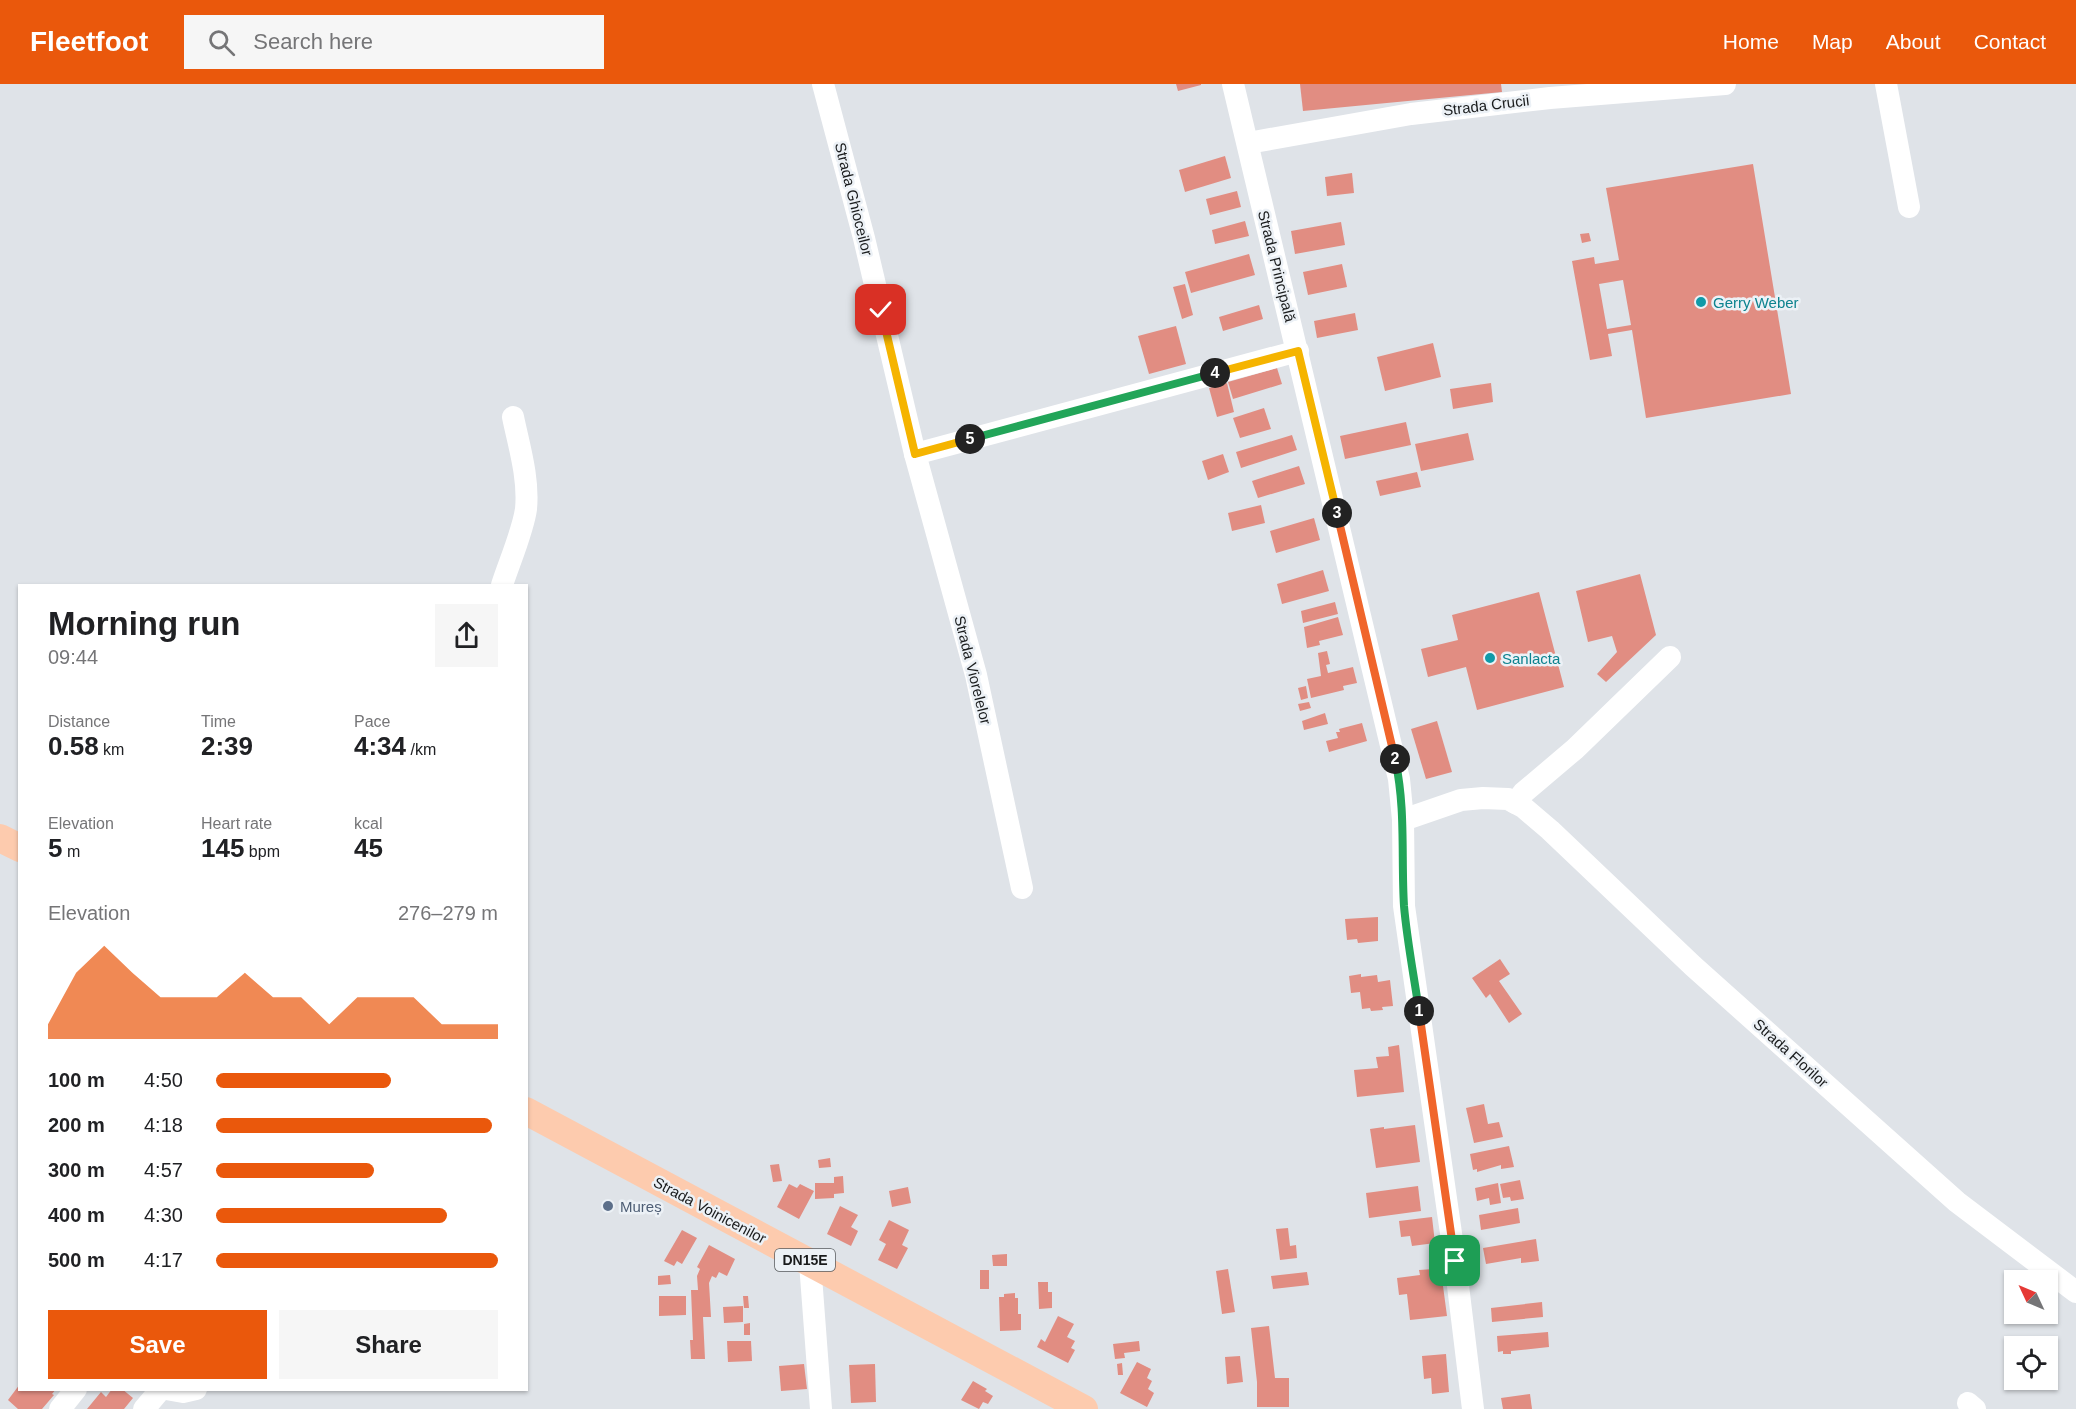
<!DOCTYPE html>
<html lang="en">
<head>
<meta charset="utf-8">
<style>
	body { margin:0; font-family:Helvetica,sans-serif; background:#f6f6f6; color:#202124; height:100vh; display:flex; flex-direction:column; font-size:22px; white-space:nowrap }
	* { box-sizing:border-box; margin:0 }
	p { font-size:20px; color:#757577 }
	.icon { flex:none; width:33px; height:33px; fill:none; stroke:currentColor; stroke-width:2; stroke-linecap:round; stroke-linejoin:round }
	.map { position:relative; flex:1; overflow:hidden }
	.sheet { position:absolute; left:18px; top:500px; width:510px; height:807px; display:flex; flex-direction:column; background:#fff; border-radius:0px; box-shadow:0 2px 4px #0004 }
	.sheet>* { flex:none }
	.needle { width:39px; rotate:314deg }
	.tools { position:absolute; left:2004px; top:1186px; display:grid; gap:12px }
	.tools a { display:grid; place-items:center; width:54px; height:54px; border-radius:0px; background:#fff; box-shadow:0 2px 4px #0004; font-size:30px }
	.pin { position:absolute; display:grid; place-items:center; width:51px; height:51px; color:#fff; margin:-26px; border-radius:12px; box-shadow:0 3px 9px #0006 }
	.km { position:absolute; width:30px; height:30px; margin:-15px; border-radius:50%; background:#222; color:#fff; font-size:16px; line-height:30px; text-align:center }
	.round { display:grid; place-items:center; flex:none; width:63px; height:63px; border-radius:0px; background:#f6f6f6 }
	.overview { display:flex; align-items:center; justify-content:space-between; height:102px; padding:0 30px }
	h1 { font-size:33px; font-weight:800; line-height:45px }
	.metrics { display:grid; grid-template-columns:repeat(3,1fr); gap:9px; height:102px; padding:6px 30px }
	.metrics div { display:grid; align-content:center }
	.metrics b { font-size:26px; font-weight:800 }
	.metrics small { font-size:16px; font-weight:400 }
	.metrics p { font-size:16px }
	.chart { height:168px; padding:12px 30px }
	.chart p { display:flex; justify-content:space-between }
	.chart svg { width:100%; height:108px; margin-top:6px; fill:#ea580c; opacity:.7 }
	.button { display:flex; gap:12px; margin-top:auto; padding:12px 30px }
	.button a { flex:1; height:69px; border-radius:0px; background:#ea580c; color:#fff; font-size:24px; font-weight:800; line-height:69px; text-align:center }
	.button a+a { background:#f6f6f6; color:#202124 }
	ul { padding:0 30px; list-style:none; font-size:20px }
	li { display:grid; grid-template-columns:96px 72px 1fr; align-items:center; height:45px }
	li i { height:15px; border-radius:8px; background:#ea580c }
	header { display:flex; align-items:center; gap:36px; box-sizing:border-box; height:84px; padding:0 30px; background:#ea580c; color:#fff }
	header strong { font-size:28px }
	nav { display:flex; gap:33px; margin-inline-start:auto; font-size:21px }
	.search { width:420px; height:54px; background:#f6f6f6; display:flex; align-items:center; gap:15px; box-sizing:border-box; padding:0 21px; border-radius:0px; color:#757577; font-size:22px }
	.map>svg:first-child { display:block }
	.building { fill:#e18d82; fill-rule:evenodd }
	.lines { fill:none; stroke-linecap:round; stroke-linejoin:round }
	.minor { stroke:#fff; stroke-width:22 }
	.major { stroke:#fdcbae; stroke-width:28 }
	.split-1-casing { stroke:#fff; stroke-width:12 }
	.split-2-casing { stroke:#fff; stroke-width:12 }
	.split-3-casing { stroke:#fff; stroke-width:12 }
	.split-4-casing { stroke:#fff; stroke-width:12 }
	.split-5-casing { stroke:#fff; stroke-width:12 }
	.split-6-casing { stroke:#fff; stroke-width:12 }
	.split-1 { stroke:#f0652b; stroke-width:8 }
	.split-2 { stroke:#22a559; stroke-width:8 }
	.split-3 { stroke:#f0652b; stroke-width:8 }
	.split-4 { stroke:#f5b400; stroke-width:8 }
	.split-5 { stroke:#22a559; stroke-width:8 }
	.split-6 { stroke:#f5b400; stroke-width:8 }
	.culture-dot { fill:#0f9aa8; stroke:#ecf1f6; stroke-width:2 }
	.service-dot { fill:#5c6f8a; stroke:#ecf1f6; stroke-width:2 }
	.labels { text-anchor:middle; dominant-baseline:central; stroke-width:5; stroke-linejoin:round; paint-order:stroke }
	.shield { fill:#ecf1f6; stroke:#585b5d; stroke-width:1.5 }
	.shield-label { font-size:14px; font-weight:bold; fill:#191b1c }
	.street-label { font-size:15px; fill:#191b1c; stroke:#ecf1f6 }
	.culture-label { font-size:15px; fill:#0d838f; stroke:#ecf1f6; text-anchor:start }
	.service-label { font-size:15px; fill:#4e5e75; stroke:#ecf1f6; text-anchor:start }
</style>
</head>
<body>
<header>
<strong>Fleetfoot</strong>
<div class="search"><svg class="icon" aria-label="search" viewBox="0 0 24 24"><circle cx="10" cy="10" r="6"/><path d="M15 15l6 6"/></svg>Search here</div>
<nav><a>Home</a><a>Map</a><a>About</a><a>Contact</a></nav>
</header>
<div class="map">
<svg width="2076" height="1325" viewBox="0 0 2076 1325">
	<rect width="100%" height="100%" fill="#dfe3e8"/>
	<!-- building -->
	<g class="building">
		<polygon points="1176,0 1201,0 1201,1 1178,7"/>
		<polygon points="1300,0 1501,0 1502,8 1303,27"/>
		<polygon points="1225,72 1231,94 1185,108 1179,86"/>
		<path d="M1753,80l38,230 -145,24 -14,-88 -24,4 4,22 -22,4 -18,-99 22,-4 1,7 24,-4 -13,-72zM1623,196l8,45 -24,4 -8,-45z"/>
		<polygon points="1352,89 1354,109 1327,112 1325,93"/>
		<polygon points="1237,107 1241,123 1210,131 1206,115"/>
		<polygon points="1245,137 1249,152 1215,160 1212,146"/>
		<polygon points="1341,138 1345,161 1295,170 1291,147"/>
		<polygon points="1589,149 1591,157 1582,159 1580,150"/>
		<polygon points="1249,170 1255,191 1191,209 1185,188"/>
		<polygon points="1342,180 1347,203 1308,211 1303,188"/>
		<polygon points="1185,200 1193,231 1182,235 1173,203"/>
		<polygon points="1259,221 1263,235 1223,247 1219,233"/>
		<polygon points="1355,229 1358,246 1317,254 1314,237"/>
		<polygon points="1176,242 1186,280 1149,290 1138,252"/>
		<polygon points="1433,259 1441,293 1385,307 1377,273"/>
		<polygon points="1277,284 1282,300 1233,315 1228,298"/>
		<polygon points="1227,299 1234,328 1217,333 1209,304"/>
		<polygon points="1491,299 1493,318 1453,325 1450,305"/>
		<polygon points="1264,324 1271,345 1240,354 1233,334"/>
		<polygon points="1406,338 1411,361 1345,375 1340,352"/>
		<polygon points="1468,349 1474,376 1421,387 1415,360"/>
		<polygon points="1292,351 1297,366 1241,384 1236,368"/>
		<polygon points="1223,370 1229,388 1208,396 1202,377"/>
		<polygon points="1299,382 1305,400 1258,414 1252,397"/>
		<polygon points="1417,388 1421,403 1380,412 1376,397"/>
		<polygon points="1261,421 1265,439 1232,447 1228,429"/>
		<polygon points="1314,434 1320,456 1276,469 1270,447"/>
		<polygon points="1323,486 1329,507 1282,520 1277,500"/>
		<polygon points="1640,490 1656,551 1606,598 1597,590 1617,568 1612,552 1588,558 1576,507"/>
		<polygon points="1539,508 1564,603 1477,626 1466,583 1428,593 1421,565 1458,556 1452,531"/>
		<polygon points="1335,518 1338,530 1303,539 1301,527"/>
		<polygon points="1338,533 1343,551 1319,557 1320,561 1307,564 1304,543"/>
		<polygon points="1327,567 1330,580 1326,581 1328,589 1353,583 1357,599 1343,602 1344,606 1311,614 1307,595 1321,592 1318,569"/>
		<polygon points="1306,602 1308,614 1301,616 1298,604"/>
		<polygon points="1309,618 1311,624 1300,627 1298,620"/>
		<polygon points="1325,629 1328,640 1304,646 1302,637"/>
		<polygon points="1437,637 1452,688 1426,695 1411,645"/>
		<polygon points="1362,639 1367,657 1329,668 1326,657 1338,654 1336,648 1340,648 1339,645"/>
		<polygon points="1378,833 1378,857 1358,859 1357,855 1347,856 1345,835"/>
		<polygon points="1500,875 1510,890 1499,897 1522,930 1509,939 1490,910 1486,914 1472,894"/>
		<polygon points="1361,890 1361,893 1377,891 1378,898 1390,896 1393,922 1382,923 1383,926 1371,927 1370,924 1362,925 1360,908 1351,909 1349,892"/>
		<polygon points="1399,961 1404,1008 1357,1013 1354,986 1378,984 1376,973 1389,972 1388,963"/>
		<polygon points="1484,1020 1488,1040 1499,1038 1503,1053 1474,1059 1466,1024"/>
		<polygon points="1415,1041 1420,1078 1376,1084 1370,1045 1384,1043 1384,1045"/>
		<polygon points="1509,1062 1514,1083 1501,1085 1501,1081 1477,1088 1477,1085 1473,1086 1470,1070"/>
		<polygon points="830,1074 831,1083 819,1084 818,1076"/>
		<polygon points="779,1080 782,1097 773,1098 770,1081"/>
		<polygon points="843,1092 844,1109 834,1110 834,1114 815,1115 815,1099 834,1099 834,1093"/>
		<polygon points="1520,1096 1524,1115 1511,1117 1510,1113 1503,1114 1500,1100"/>
		<polygon points="1498,1099 1501,1119 1490,1121 1489,1114 1477,1117 1475,1104"/>
		<polygon points="789,1100 797,1104 800,1100 814,1107 799,1135 777,1123"/>
		<polygon points="1418,1102 1421,1127 1369,1134 1366,1109"/>
		<polygon points="908,1103 911,1119 892,1123 889,1107"/>
		<polygon points="840,1122 858,1131 851,1143 858,1147 851,1162 827,1150"/>
		<polygon points="1518,1124 1520,1139 1481,1146 1479,1131"/>
		<polygon points="1432,1133 1435,1159 1412,1162 1410,1152 1401,1153 1399,1137"/>
		<polygon points="889,1136 909,1146 902,1161 908,1164 897,1185 878,1176 886,1160 879,1156"/>
		<polygon points="1288,1144 1290,1162 1296,1161 1297,1174 1280,1176 1276,1145"/>
		<polygon points="682,1146 697,1154 682,1180 677,1177 674,1182 664,1177"/>
		<polygon points="1536,1155 1539,1177 1521,1179 1521,1174 1486,1180 1483,1164"/>
		<polygon points="709,1161 735,1175 727,1192 719,1188 716,1194 712,1192 709,1199 711,1233 703,1233 705,1275 691,1275 690,1256 693,1256 691,1206 698,1206 697,1192 700,1185 697,1183"/>
		<polygon points="1007,1170 1007,1182 993,1182 992,1171"/>
		<polygon points="1228,1185 1235,1228 1222,1230 1216,1187"/>
		<polygon points="1434,1185 1434,1188 1441,1187 1447,1232 1410,1236 1407,1210 1399,1211 1397,1194 1420,1191 1419,1186"/>
		<rect x="980" y="1186" width="9" height="19"/>
		<polygon points="1307,1188 1309,1201 1273,1205 1271,1192"/>
		<polygon points="670,1191 671,1200 658,1201 658,1192"/>
		<polygon points="1038,1198 1048,1198 1048,1208 1052,1208 1052,1224 1039,1225"/>
		<polygon points="1015,1209 1015,1214 1018,1214 1018,1230 1021,1230 1021,1246 1000,1247 999,1213 1004,1213 1004,1210"/>
		<polygon points="659,1212 686,1212 686,1231 659,1232"/>
		<polygon points="743,1212 748,1212 749,1224 744,1224"/>
		<polygon points="1542,1218 1543,1233 1492,1238 1491,1224"/>
		<polygon points="743,1222 743,1238 724,1239 723,1223"/>
		<polygon points="1058,1232 1074,1240 1067,1253 1075,1257 1071,1264 1075,1266 1068,1279 1037,1263 1041,1255 1045,1258"/>
		<polygon points="750,1239 750,1251 744,1251 744,1240"/>
		<polygon points="1269,1242 1275,1294 1289,1294 1289,1323 1257,1323 1257,1298 1251,1244"/>
		<polygon points="1548,1248 1549,1263 1511,1267 1511,1270 1503,1270 1503,1267 1498,1268 1497,1252"/>
		<polygon points="727,1257 751,1257 752,1277 728,1278"/>
		<polygon points="1139,1257 1140,1267 1124,1269 1125,1274 1115,1275 1113,1260"/>
		<polygon points="1446,1270 1449,1308 1432,1310 1431,1294 1424,1295 1422,1272"/>
		<polygon points="1240,1272 1243,1298 1227,1300 1225,1273"/>
		<polygon points="1137,1278 1151,1285 1147,1294 1152,1297 1148,1305 1154,1309 1147,1323 1120,1309"/>
		<polygon points="1122,1279 1123,1291 1118,1291 1117,1280"/>
		<polygon points="804,1280 807,1305 781,1307 779,1282"/>
		<polygon points="875,1280 876,1318 851,1319 849,1281"/>
		<polygon points="973,1297 987,1305 985,1307 993,1312 988,1320 983,1318 979,1325 961,1316"/>
		<polygon points="20,1300 20,1305 56,1305 52,1310 54,1311 42,1325 18,1325 8,1316"/>
		<polygon points="112,1305 122,1305 133,1314 124,1325 87,1325 101,1308 106,1313"/>
		<polygon points="1530,1310 1532,1325 1503,1325 1501,1314"/>
	</g>
	<g class="lines">
		<!-- minor -->
		<g class="minor">
			<polyline points="823,0 864,154 915,370 976,591 1022,804"/>
			<polyline points="1233,0 1399,695 1403,736 1404,822 1455,1177 1473,1325"/>
			<polyline points="1886,0 1909,123"/>
			<polyline points="1248,59 1411,30 1550,14 1725,0"/>
			<polyline points="915,370 1298,267"/>
			<path d="M502,501c7,-22 21,-54 24,-76 3,-31 -7,-63 -13,-92"/>
			<polyline points="1515,719 1523,709 1575,665 1670,573"/>
			<polyline points="1403,736 1461,716 1483,714 1508,715 1523,723 1550,746 1693,882 1957,1118 2076,1208"/>
			<polyline points="810,1179 821,1325"/>
			<polyline points="166,1305 183,1308 196,1305"/>
			<polyline points="1968,1319 1975,1325"/>
			<polyline points="60,1325 76,1305"/>
			<polyline points="144,1325 161,1305"/>
		</g>
		<!-- major -->
		<g class="major">
			<polyline points="0,754 20,764"/>
			<polyline points="526,1027 1084,1325"/>
		</g>
	</g>
	<g class="lines">
		<defs>
			<polyline id="split-1" points="1419,927 1455,1177"/>
			<path id="split-2" d="M1395,675c11,49 6,98 9,147 3,35 10,70 15,105"/>
			<polyline id="split-3" points="1337,429 1395,675"/>
			<polyline id="split-4" points="1215,289 1298,267 1337,429"/>
			<polyline id="split-5" points="970,355 1215,289"/>
			<polyline id="split-6" points="881,226 915,370 970,355"/>
		</defs>
		<!-- split-1 casing -->
		<use href="#split-1" class="split-1-casing"/>
		<!-- split-2 casing -->
		<use href="#split-2" class="split-2-casing"/>
		<!-- split-3 casing -->
		<use href="#split-3" class="split-3-casing"/>
		<!-- split-4 casing -->
		<use href="#split-4" class="split-4-casing"/>
		<!-- split-5 casing -->
		<use href="#split-5" class="split-5-casing"/>
		<!-- split-6 casing -->
		<use href="#split-6" class="split-6-casing"/>
		<!-- split-1 -->
		<use href="#split-1" class="split-1"/>
		<!-- split-2 -->
		<use href="#split-2" class="split-2"/>
		<!-- split-3 -->
		<use href="#split-3" class="split-3"/>
		<!-- split-4 -->
		<use href="#split-4" class="split-4"/>
		<!-- split-5 -->
		<use href="#split-5" class="split-5"/>
		<!-- split-6 -->
		<use href="#split-6" class="split-6"/>
	</g>
	<!-- markers -->
	<g class="culture-dot">
		<circle cx="1701" cy="218" r="6"/>
		<circle cx="1490" cy="574" r="6"/>
	</g>
	<circle class="service-dot" cx="608" cy="1122" r="6"/>
	<g class="labels">
		<!-- shield labels -->
		<rect class="shield" x="775" y="1165" width="60" height="22" rx="4.5"/>
		<g class="shield-label">
			<text x="805" y="1176">DN15E</text>
		</g>
		<!-- street labels -->
		<g class="street-label">
			<text transform="translate(1486 21) rotate(-7)">Strada Crucii</text>
			<text transform="translate(854 115) rotate(76)">Strada Ghioceilor</text>
			<text transform="translate(1277 182) rotate(76)">Strada Principală</text>
			<text transform="translate(973 586) rotate(76)">Strada Viorelelor</text>
			<text transform="translate(1791 969) rotate(42)">Strada Florilor</text>
			<text transform="translate(710 1126) rotate(28)">Strada Voinicenilor</text>
		</g>
		<!-- culture labels -->
		<g class="culture-label">
			<text x="1713" y="218">Gerry Weber</text>
			<text x="1502" y="574">Sanlacta</text>
		</g>
		<!-- service labels -->
		<g class="service-label">
			<text x="620" y="1122">Mureș</text>
		</g>
	</g>
</svg>
<div class="tools">
<a><svg class="needle" viewBox="-14 -14 28 28"><path d="M0-13l5 13h-10z" fill="#e53935"/><path d="M0 13l5-13h-10z" fill="#757577"/></svg></a>
<a><svg class="icon" aria-label="locate" viewBox="0 0 24 24"><circle cx="12" cy="12" r="6"/><path d="M12 2v4M12 18v4M2 12h4M18 12h4"/></svg></a>
</div>
<div class="pin" style="left:1455px;top:1177px;background:#1e9e55"><svg class="icon" aria-label="arrive" viewBox="0 0 24 24"><path d="M6 21V4h12l-3 4 3 4H6"/></svg></div>
<div class="pin" style="left:881px;top:226px;background:#d93025"><svg class="icon" aria-label="check" viewBox="0 0 24 24"><path d="M5 12l5 5 9-10"/></svg></div>
<b class="km" style="left:1419px;top:927px">1</b>
<b class="km" style="left:1395px;top:675px">2</b>
<b class="km" style="left:1337px;top:429px">3</b>
<b class="km" style="left:1215px;top:289px">4</b>
<b class="km" style="left:970px;top:355px">5</b>
<section class="sheet">
<div class="overview"><div><h1>Morning run</h1><p>09:44</p></div><a class="round"><svg class="icon" aria-label="share" viewBox="0 0 24 24"><path d="M12 15V3M7 8l5-5 5 5M5 13v7h14v-7"/></svg></a></div>
<div class="metrics">
<div><p>Distance</p><b>0.58<small> km</small></b></div>
<div><p>Time</p><b>2:39</b></div>
<div><p>Pace</p><b>4:34<small> /km</small></b></div>
</div>
<div class="metrics">
<div><p>Elevation</p><b>5<small> m</small></b></div>
<div><p>Heart rate</p><b>145<small> bpm</small></b></div>
<div><p>kcal</p><b>45</b></div>
</div>
<div class="chart"><p><span>Elevation</span>276–279 m</p>
<svg viewBox="0 0 160 44" preserveAspectRatio="none"><path d="M0 44V38L10 17L20 6L30 17L40 27L50 27L60 27L70 17L80 27L90 27L100 38L110 27L120 27L130 27L140 38L150 38L160 38V44z"/></svg>
</div>
<ul>
<li><b>100 m</b>4:50<i style="width:62%"></i></li>
<li><b>200 m</b>4:18<i style="width:98%"></i></li>
<li><b>300 m</b>4:57<i style="width:56%"></i></li>
<li><b>400 m</b>4:30<i style="width:82%"></i></li>
<li><b>500 m</b>4:17<i style="width:100%"></i></li>
</ul>
<div class="button"><a>Save</a><a>Share</a></div>
</section>
</div>
</body>
</html>
